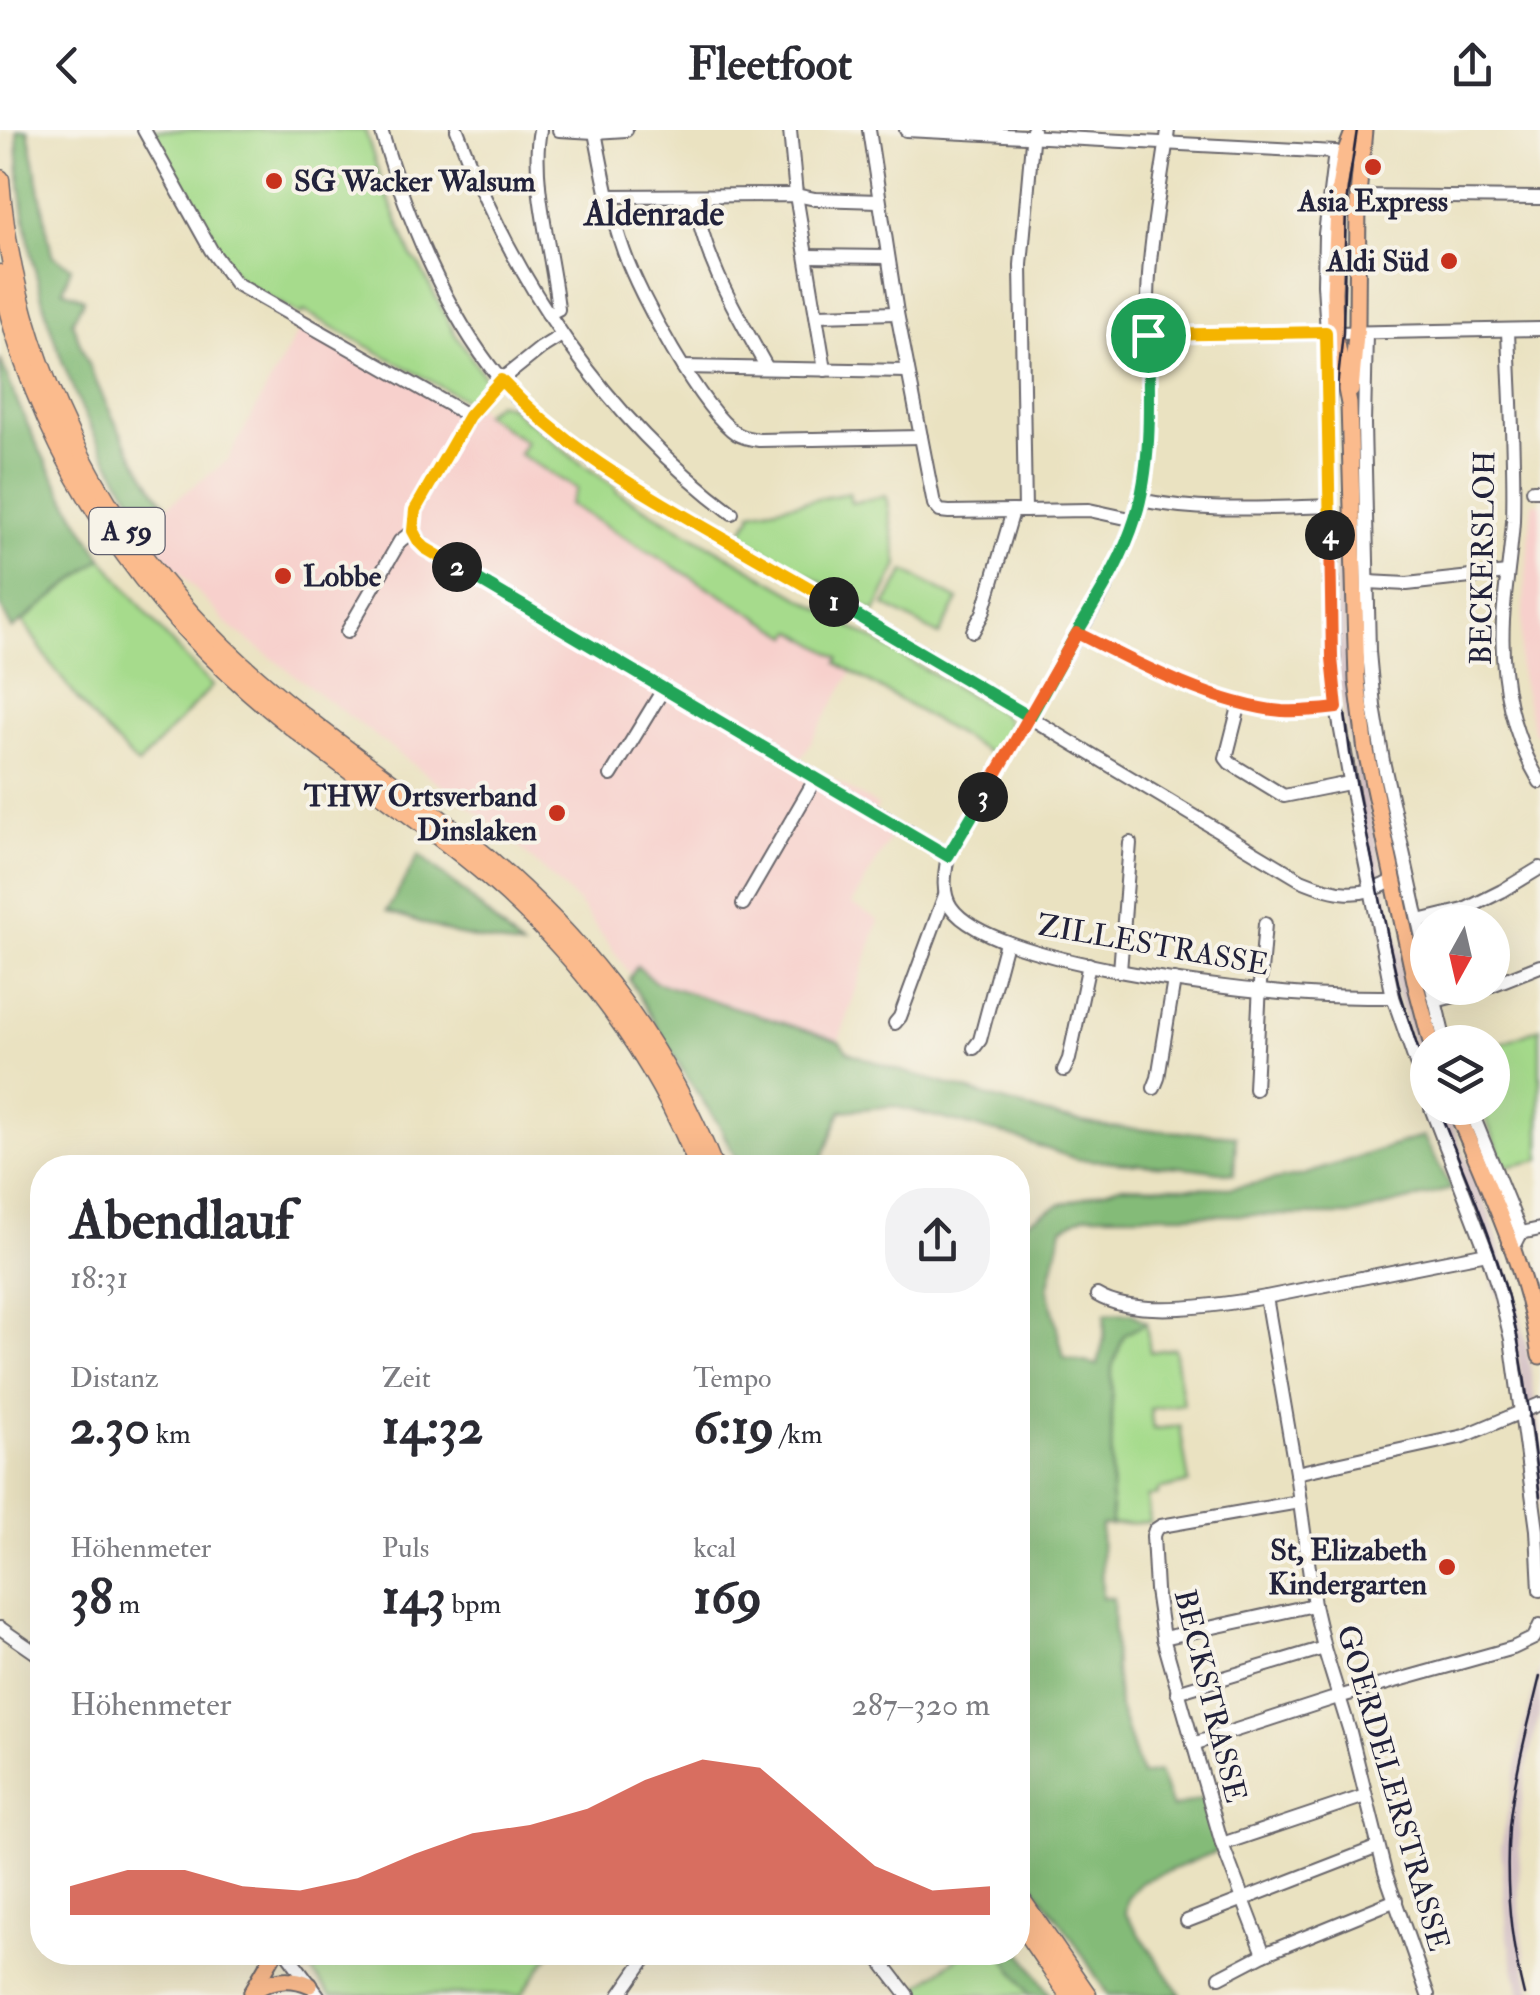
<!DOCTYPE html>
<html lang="de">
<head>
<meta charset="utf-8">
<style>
	body { margin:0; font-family:"IM FELL Double Pica",serif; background:#f2f2f3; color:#2b2b33; height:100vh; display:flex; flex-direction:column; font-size:38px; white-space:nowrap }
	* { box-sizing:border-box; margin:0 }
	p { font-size:32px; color:#7c7c81 }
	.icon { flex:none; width:55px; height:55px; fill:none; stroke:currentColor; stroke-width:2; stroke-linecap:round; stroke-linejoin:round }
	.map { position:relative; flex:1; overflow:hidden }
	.sheet { position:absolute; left:30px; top:1025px; width:1000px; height:810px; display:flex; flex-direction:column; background:#fff; border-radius:40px; box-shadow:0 10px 40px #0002 }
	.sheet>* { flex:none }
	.needle { width:65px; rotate:188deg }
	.fabs { position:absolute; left:1410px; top:775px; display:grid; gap:20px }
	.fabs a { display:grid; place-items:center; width:100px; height:100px; border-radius:50%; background:#fff; box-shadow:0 10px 40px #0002; font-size:50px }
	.pin { position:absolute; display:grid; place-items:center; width:85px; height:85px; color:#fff; margin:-42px; border:5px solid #fff; border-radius:50%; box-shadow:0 2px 10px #0007 }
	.km { position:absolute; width:50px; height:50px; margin:-25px; border-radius:50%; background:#222; color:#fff; font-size:28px; line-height:50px; text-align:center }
	.round { display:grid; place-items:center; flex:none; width:105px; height:105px; border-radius:40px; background:#f2f2f3 }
	.summary { display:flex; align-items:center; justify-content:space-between; height:170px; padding:0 40px }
	h1 { font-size:55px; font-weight:700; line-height:75px }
	.metrics { display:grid; grid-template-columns:repeat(3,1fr); gap:15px; height:170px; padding:10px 40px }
	.metrics div { display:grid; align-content:center }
	.metrics b { font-size:50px; font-weight:700 }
	.metrics small { font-size:28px; font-weight:400 }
	.metrics p { font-size:28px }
	.chart { height:280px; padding:20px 40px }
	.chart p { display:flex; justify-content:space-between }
	.chart svg { width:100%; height:180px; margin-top:10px; fill:#c8321e; opacity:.7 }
	header { display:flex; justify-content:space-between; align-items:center; height:130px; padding:0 40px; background:#fff; font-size:45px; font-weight:700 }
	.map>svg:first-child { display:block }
	.built { fill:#f7d0cc }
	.industrial { fill:#d2bec3 }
	.green { fill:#a6db8c; stroke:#647e64; stroke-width:2.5 }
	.forest { fill:#84bb78; stroke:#536e5a; stroke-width:2.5 }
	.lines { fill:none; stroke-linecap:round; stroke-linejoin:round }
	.minor-casing { stroke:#68656a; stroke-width:16 }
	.major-casing { stroke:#68656a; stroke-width:19 }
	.highway-casing { stroke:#68656a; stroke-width:21 }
	.minor { stroke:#fff; stroke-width:12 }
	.major { stroke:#fbbb8d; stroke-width:15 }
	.highway { stroke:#fbbb8d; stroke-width:18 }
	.tram { stroke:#22223b; stroke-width:2.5 }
	.split-1-casing { stroke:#fff; stroke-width:20 }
	.split-2-casing { stroke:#fff; stroke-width:20 }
	.split-3-casing { stroke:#fff; stroke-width:20 }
	.split-4-casing { stroke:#fff; stroke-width:20 }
	.split-5-casing { stroke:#fff; stroke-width:20 }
	.split-1 { stroke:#22a559; stroke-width:12 }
	.split-2 { stroke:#f5b400; stroke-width:12 }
	.split-3 { stroke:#22a559; stroke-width:12 }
	.split-4 { stroke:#f0652b; stroke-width:12 }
	.split-5 { stroke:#f5b400; stroke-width:12 }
	.poi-dot { fill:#c8321e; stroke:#f7f3e8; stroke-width:4 }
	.labels { text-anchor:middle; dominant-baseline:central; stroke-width:8; stroke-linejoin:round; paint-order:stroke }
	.shield { fill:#f7f3e8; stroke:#62616f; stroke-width:2.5 }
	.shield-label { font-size:28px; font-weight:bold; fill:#22223b }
	.poi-label { font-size:30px; font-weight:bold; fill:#22223b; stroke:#f7f3e8; text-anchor:end }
	.street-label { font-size:30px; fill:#22223b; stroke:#f7f3e8 }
	.quarter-label { font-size:35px; font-weight:bold; fill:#22223b; stroke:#f7f3e8 }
</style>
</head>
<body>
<header><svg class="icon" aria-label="back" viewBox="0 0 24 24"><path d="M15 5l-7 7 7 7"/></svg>Fleetfoot<svg class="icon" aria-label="share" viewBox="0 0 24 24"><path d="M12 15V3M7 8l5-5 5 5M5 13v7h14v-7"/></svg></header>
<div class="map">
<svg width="1540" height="1865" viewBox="0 0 1540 1865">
	<rect width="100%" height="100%" fill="#f7f3e8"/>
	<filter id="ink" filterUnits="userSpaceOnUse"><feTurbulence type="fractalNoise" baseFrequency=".01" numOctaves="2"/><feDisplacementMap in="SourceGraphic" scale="20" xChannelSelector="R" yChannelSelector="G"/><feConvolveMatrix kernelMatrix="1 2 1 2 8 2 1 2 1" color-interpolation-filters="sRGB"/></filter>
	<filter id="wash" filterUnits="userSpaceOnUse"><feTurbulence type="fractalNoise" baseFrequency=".0048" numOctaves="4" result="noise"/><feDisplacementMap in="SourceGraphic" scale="40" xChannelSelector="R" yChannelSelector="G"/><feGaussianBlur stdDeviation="2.25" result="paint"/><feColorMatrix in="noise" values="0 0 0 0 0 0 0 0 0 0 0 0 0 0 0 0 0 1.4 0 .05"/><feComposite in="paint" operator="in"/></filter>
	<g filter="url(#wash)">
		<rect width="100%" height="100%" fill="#eae2c1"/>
		<!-- built -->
		<g class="built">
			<polygon points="303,192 468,280 480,278 483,284 526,312 520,325 577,359 570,375 790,506 793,501 839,528 837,533 852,542 800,630 878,676 870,689 893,703 852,774 879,790 839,911 655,852 637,836 631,845 578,772 498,698 229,496 170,432 150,406 146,392 227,331"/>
			<polygon points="1532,373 1540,373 1540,603 1534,604 1519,536"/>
		</g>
		<!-- industrial -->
		<g class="industrial">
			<polygon points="1334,418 1344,418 1347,524 1358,622 1392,786 1427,926 1427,958 1390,842 1338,554"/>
			<polygon points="1435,978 1446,978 1490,1085 1518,1173 1528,1222 1540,1305 1540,1386 1517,1222"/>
			<polygon points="1540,1537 1540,1582 1525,1645 1520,1687 1519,1770 1526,1837 1533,1865 1520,1865 1507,1802 1501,1717 1524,1597"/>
		</g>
		<!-- green -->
		<g class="green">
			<path d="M150,0h215l15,47 32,80 7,8 36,69 29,42c4,12 -4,19 -12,28l-168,-93 -3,4 -58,-32 -16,-16z"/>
			<path d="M497,273l13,3 15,15 3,-1 45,38 41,28 3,6 387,223c11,14 -1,28 -8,42l-159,-94 2,-5 -45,-27 -4,5 -221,-132 8,-15 -58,-35 7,-12 -43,-28z"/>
			<polygon points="849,363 851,373 886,366 898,435 875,482 738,406 751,387 751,382"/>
			<polygon points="102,428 166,507 212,556 138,635 89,584 51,534 23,491"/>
			<polygon points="905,441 958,470 939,505 885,475"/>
			<polygon points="1540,898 1540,1030 1506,1037 1481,978 1492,978 1493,916"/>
			<polygon points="1146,1193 1150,1222 1174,1218 1183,1274 1150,1279 1153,1299 1180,1296 1189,1353 1158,1360 1158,1365 1147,1367 1150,1392 1111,1395 1112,1237 1124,1205"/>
			<polygon points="1001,1822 1030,1865 916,1865 913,1861 964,1823"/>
			<polygon points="297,1823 551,1823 521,1865 331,1865"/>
		</g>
		<!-- forest -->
		<g class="forest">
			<path d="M17,0h11l24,125 19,12 -8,23 21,9 -12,23c24,66 53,127 94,184l-20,16c-26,-41 -52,-83 -71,-129 -34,-79 -57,-177 -58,-263z"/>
			<path d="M0,228c26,72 60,135 102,200l-90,71 -12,-24z"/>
			<polygon points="419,725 466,764 522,818 455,804 387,781"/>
			<polygon points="637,836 655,852 839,911 848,922 891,938 1061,988 1109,997 1236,1006 1234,1044 1193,1038 1076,1029 1004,1004 893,976 841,981 819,1037 740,1037 719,995 686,946 629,849"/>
			<polygon points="1423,1006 1452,1059 1352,1085 1086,1085 1062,1098 1048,1159 1064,1228 1098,1235 1104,1208 1105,1184 1131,1183 1146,1193 1124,1205 1112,1237 1111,1395 1101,1395 1102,1468 1113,1468 1115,1541 1119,1577 1141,1645 1159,1642 1172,1678 1204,1668 1220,1720 1141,1752 1128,1767 1125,1783 1181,1865 1108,1865 1070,1805 1018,1735 1018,1096 1059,1075 1120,1056 1231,1058 1303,1045"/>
			<polygon points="1018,1817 1050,1865 1030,1865 1001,1823 1018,1822"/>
		</g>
	</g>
	<g filter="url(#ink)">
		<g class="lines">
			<defs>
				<g id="minor">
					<polyline points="144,0 211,120 235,153 469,286"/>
					<path d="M381,0c26,87 62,179 119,249 31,38 72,67 112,95l302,174 387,232c33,14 60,20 92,0"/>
					<path d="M457,0c54,148 148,288 275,383"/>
					<path d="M540,0c-10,50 13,127 18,179l-10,5"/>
					<polyline points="559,0 595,2 626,0"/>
					<polyline points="790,0 796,65 825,240"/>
					<polyline points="869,0 897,183 934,374 940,381 949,382 1089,380 1135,390"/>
					<polyline points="906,0 1335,22 1352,26 1361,35"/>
					<path d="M1168,0c-6,48 -16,96 -19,145 -5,74 6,149 -9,222 -7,33 -21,64 -36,93l-156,265c-3,18 -7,37 3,52 38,57 288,84 358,88 28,2 56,2 84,2"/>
					<path d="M595,2c8,41 15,81 29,120 15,43 77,158 113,182 7,4 14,5 22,6l162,-3"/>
					<polyline points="1335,22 1325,104 1324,154 1328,219 1327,269 1332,528 1337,578 1359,701 1393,867 1428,968"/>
					<polyline points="607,66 796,65 815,69 879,71"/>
					<path d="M694,66c11,67 41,114 73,172"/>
					<polyline points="1358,66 1540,68"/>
					<polyline points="807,126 888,127"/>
					<polyline points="817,185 897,183"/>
					<path d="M1508,200c2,63 7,128 5,191 -2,33 -8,66 -10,99 -3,57 8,113 37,162"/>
					<polyline points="1335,203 1540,199"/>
					<polyline points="1366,203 1364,294 1369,522 1374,576 1383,631 1428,835"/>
					<polyline points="562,205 541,218 501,250 469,286 415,381 413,401 425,418 948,725"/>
					<polyline points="1148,205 1326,203"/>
					<polyline points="683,237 908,241"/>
					<polyline points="1533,360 1540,360"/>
					<path d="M1140,370c62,13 126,8 190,6"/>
					<polyline points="1025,381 1021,135 1033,0"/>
					<polyline points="1368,452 1407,454 1507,443"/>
					<polyline points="973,501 983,483 1013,381"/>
					<polyline points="347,502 400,411 413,401"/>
					<path d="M1077,503c59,30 140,72 205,78 19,1 37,-1 55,-3"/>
					<polyline points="1240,573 1226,628 1230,633 1284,666 1349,653"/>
					<polyline points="611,645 664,558"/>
					<polyline points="743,774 816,648"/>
					<polyline points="1419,791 1464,780 1502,761 1540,738"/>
					<polyline points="1120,841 1130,713"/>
					<polyline points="1492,855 1540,836"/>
					<polyline points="1432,858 1445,912"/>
					<polyline points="1435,871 1486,858"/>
					<polyline points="895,893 900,887 945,765"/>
					<polyline points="974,918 980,910 1006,812"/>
					<polyline points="1064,940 1069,929 1089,834"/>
					<polyline points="1154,958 1158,948 1174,850"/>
					<polyline points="1255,959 1260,853 1265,794"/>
					<polyline points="1431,978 1487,1123 1500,1163 1511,1209 1537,1400 1540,1460"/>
					<polyline points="1470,978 1521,1103 1513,1119"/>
					<polyline points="1521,1103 1540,1099"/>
					<path d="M1097,1165c39,24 125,10 169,2"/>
					<polyline points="1296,1343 1464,1306 1540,1274"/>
					<polyline points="0,1498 42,1527"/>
					<polyline points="1163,1508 1314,1475"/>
					<polyline points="1177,1562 1324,1518"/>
					<polyline points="1193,1614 1338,1567 1513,1518 1534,1508 1540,1495"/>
					<polyline points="1222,1714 1365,1666"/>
					<polyline points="1187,1791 1378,1717"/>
					<polyline points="286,1822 318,1865"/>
					<polyline points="874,1822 907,1865"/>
					<polyline points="1264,1824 1222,1714 1163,1508 1156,1460 1153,1406 1155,1400 1161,1396 1299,1372"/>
					<polyline points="1220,1847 1264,1824 1396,1770"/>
					<polyline points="620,1865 650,1822"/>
					<polyline points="1428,1865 1385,1742 1350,1602 1324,1518 1314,1475 1296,1343 1266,1167 1487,1123"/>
				</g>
				<g id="major">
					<polyline points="1354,0 1345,23 1339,58 1334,162 1335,203 1349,274 1357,551 1366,621 1416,856 1431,912"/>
					<polyline points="1351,260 1357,194 1358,66 1364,0"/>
					<path d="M1455,978c33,80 73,161 85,248"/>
					<path d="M252,1862c18,-13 38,-16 58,-7"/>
					<polyline points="252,1862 275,1822"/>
				</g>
				<g id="highway">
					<path d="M0,49c13,175 98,347 223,468 73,71 158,125 237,188 113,90 200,197 254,333"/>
					<path d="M0,144c32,160 126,309 248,416 76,67 163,120 240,186 91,78 167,180 211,292"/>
					<polyline points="1018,1765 1087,1865"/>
					<polyline points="1018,1790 1069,1865"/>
				</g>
			</defs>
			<!-- minor casing -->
			<use href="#minor" class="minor-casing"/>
			<!-- major casing -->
			<use href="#major" class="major-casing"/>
			<!-- highway casing -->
			<use href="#highway" class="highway-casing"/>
			<!-- minor -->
			<use href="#minor" class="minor"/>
			<!-- major -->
			<use href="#major" class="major"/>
			<!-- highway -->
			<use href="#highway" class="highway"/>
			<!-- tram -->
			<g class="tram">
				<polyline points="1357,0 1346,74 1343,203 1334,286 1341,553 1350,623 1389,812 1401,865 1428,950"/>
				<path d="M1438,978c25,62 53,124 70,189 17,64 23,133 32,199"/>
				<path d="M1524,1865c-14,-55 -19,-111 -15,-168 5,-51 19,-101 31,-151"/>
			</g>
		</g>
	</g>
	<g class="lines" filter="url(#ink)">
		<defs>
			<path id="split-1" d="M834,472l196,115c15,-27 30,-54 45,-81 23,-39 46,-73 60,-117 18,-57 14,-124 13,-184"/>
			<path id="split-2" d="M457,437l-32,-19 -6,-6 -6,-11 2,-21 54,-94 32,-36c58,62 119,99 192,141 47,27 94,54 141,81"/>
			<polyline id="split-3" points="457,437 948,726 983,667"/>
			<path id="split-4" d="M983,667l94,-164c59,30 139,72 205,78 19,1 37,-1 55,-3l-5,-50 -2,-123"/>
			<polyline id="split-5" points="1148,205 1326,202 1330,405"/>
		</defs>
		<!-- split-1 casing -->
		<use href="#split-1" class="split-1-casing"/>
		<!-- split-2 casing -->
		<use href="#split-2" class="split-2-casing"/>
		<!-- split-3 casing -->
		<use href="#split-3" class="split-3-casing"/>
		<!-- split-4 casing -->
		<use href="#split-4" class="split-4-casing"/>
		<!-- split-5 casing -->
		<use href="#split-5" class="split-5-casing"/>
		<!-- split-1 -->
		<use href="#split-1" class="split-1"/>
		<!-- split-2 -->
		<use href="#split-2" class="split-2"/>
		<!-- split-3 -->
		<use href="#split-3" class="split-3"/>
		<!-- split-4 -->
		<use href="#split-4" class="split-4"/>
		<!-- split-5 -->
		<use href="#split-5" class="split-5"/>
	</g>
	<!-- markers -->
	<g class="poi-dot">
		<circle cx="1373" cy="37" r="10"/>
		<circle cx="274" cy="51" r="10"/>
		<circle cx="1449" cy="131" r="10"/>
		<circle cx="283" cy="446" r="10"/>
		<circle cx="557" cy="683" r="10"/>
		<circle cx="1447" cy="1437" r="10"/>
	</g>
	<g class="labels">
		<!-- shield labels -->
		<rect class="shield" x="89.5" y="378" width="75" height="46" rx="8"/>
		<g class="shield-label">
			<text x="127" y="401">A 59</text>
		</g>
		<!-- poi labels -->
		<g class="poi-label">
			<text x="294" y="51" text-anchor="start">SG Wacker Walsum</text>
			<text x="1373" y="71" text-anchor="middle">Asia Express</text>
			<text x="1429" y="131">Aldi Süd</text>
			<text x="303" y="446" text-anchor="start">Lobbe</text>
			<text x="537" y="666">THW Ortsverband<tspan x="537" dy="34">Dinslaken</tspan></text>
			<text x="1427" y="1420">St, Elizabeth<tspan x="1427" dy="34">Kindergarten</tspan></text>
		</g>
		<!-- street labels -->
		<g class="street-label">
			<text transform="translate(1483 428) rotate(-89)">BECKERSLOH</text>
			<text transform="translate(1153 815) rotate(10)">ZILLESTRASSE</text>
			<text transform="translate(1210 1566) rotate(76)">BECKSTRASSE</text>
			<text transform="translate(1393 1658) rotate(74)">GOERDELERSTRASSE</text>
		</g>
		<!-- quarter labels -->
		<g class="quarter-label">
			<text x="654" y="84">Aldenrade</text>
		</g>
	</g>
</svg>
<div class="fabs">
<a><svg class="needle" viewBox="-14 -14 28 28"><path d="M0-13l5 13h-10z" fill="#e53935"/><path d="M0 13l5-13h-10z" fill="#7c7c81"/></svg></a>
<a><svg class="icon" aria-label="layers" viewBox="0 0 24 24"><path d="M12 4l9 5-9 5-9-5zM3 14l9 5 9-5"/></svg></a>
</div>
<div class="pin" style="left:1148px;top:205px;background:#1e9e55"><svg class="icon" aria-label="arrive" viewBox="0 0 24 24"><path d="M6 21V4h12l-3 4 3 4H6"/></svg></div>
<b class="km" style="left:834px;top:472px">1</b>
<b class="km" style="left:457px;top:437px">2</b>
<b class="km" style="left:983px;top:667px">3</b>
<b class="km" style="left:1330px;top:405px">4</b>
<section class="sheet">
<div class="summary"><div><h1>Abendlauf</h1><p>18:31</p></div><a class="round"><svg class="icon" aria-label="share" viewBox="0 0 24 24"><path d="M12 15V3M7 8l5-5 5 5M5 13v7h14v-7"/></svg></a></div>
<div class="metrics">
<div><p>Distanz</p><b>2.30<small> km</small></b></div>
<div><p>Zeit</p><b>14:32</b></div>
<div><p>Tempo</p><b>6:19<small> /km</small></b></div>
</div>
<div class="metrics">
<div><p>Höhenmeter</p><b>38<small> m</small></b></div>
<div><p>Puls</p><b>143<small> bpm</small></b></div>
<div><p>kcal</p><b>169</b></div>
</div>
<div class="chart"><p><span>Höhenmeter</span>287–320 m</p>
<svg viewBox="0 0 160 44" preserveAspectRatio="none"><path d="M0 44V37L10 33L20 33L30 37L40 38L50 35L60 29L70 24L80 22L90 18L100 11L110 6L120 8L130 20L140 32L150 38L160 37V44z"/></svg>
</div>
</section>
</div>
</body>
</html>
